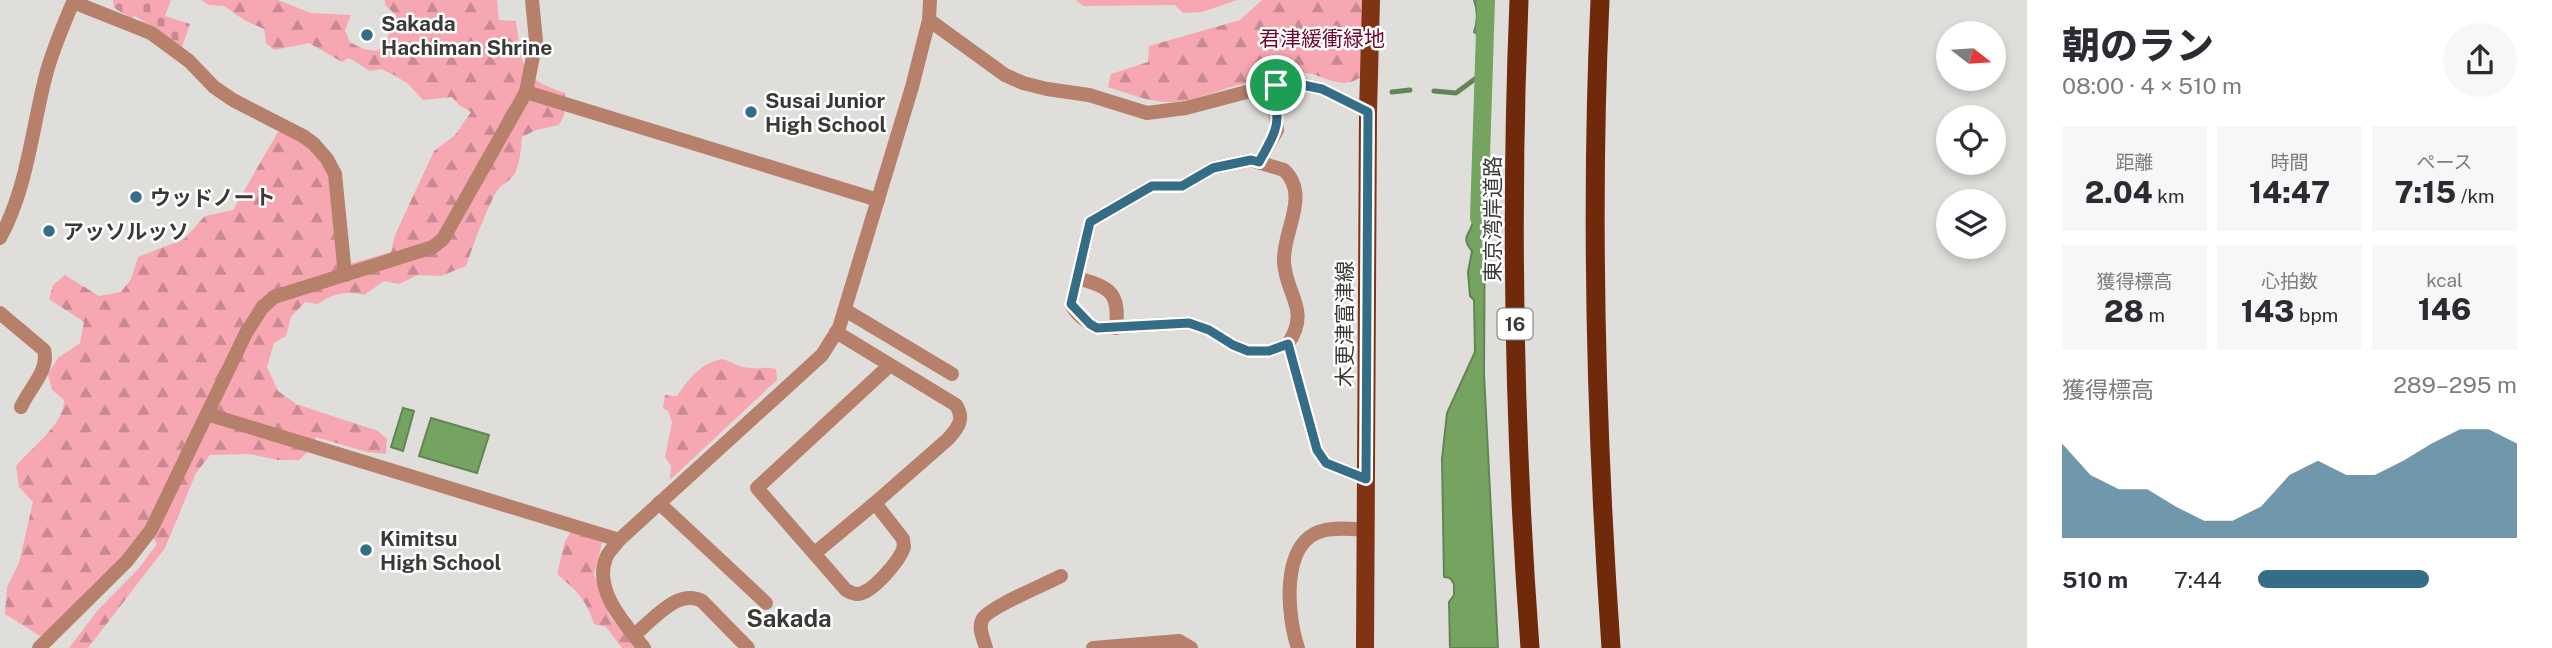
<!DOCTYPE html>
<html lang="ja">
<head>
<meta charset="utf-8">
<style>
	body { margin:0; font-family:"Public Sans","Noto Sans JP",sans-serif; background:#f7f7f7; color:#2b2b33; height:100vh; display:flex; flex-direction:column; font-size:26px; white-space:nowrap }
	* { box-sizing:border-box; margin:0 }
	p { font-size:23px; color:#7c7c81 }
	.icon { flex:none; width:38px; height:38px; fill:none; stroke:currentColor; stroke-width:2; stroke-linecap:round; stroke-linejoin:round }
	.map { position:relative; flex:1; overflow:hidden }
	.drawer { display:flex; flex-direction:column; background:#fff; width:525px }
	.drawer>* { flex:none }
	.needle { width:46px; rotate:107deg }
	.tools { position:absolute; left:1936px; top:21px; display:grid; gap:14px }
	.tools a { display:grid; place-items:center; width:70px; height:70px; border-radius:50%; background:#fff; box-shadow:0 4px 10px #0003; font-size:35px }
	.pin { position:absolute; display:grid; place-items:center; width:60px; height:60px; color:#fff; margin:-30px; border:4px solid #fff; border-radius:50%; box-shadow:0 2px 7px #0007 }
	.round { display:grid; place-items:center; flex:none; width:74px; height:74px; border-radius:37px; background:#f7f7f7 }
	.headline { display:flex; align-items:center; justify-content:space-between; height:119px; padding:0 35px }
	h1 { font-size:38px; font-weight:800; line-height:52px }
	.figures { display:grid; grid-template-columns:repeat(3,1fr); gap:10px; height:119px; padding:7px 35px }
	.figures div { display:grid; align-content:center; border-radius:0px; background:#f7f7f7; text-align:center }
	.figures b { font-size:30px; font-weight:800 }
	.figures small { font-size:19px; font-weight:400 }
	.figures p { font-size:19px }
	.chart { height:196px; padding:14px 35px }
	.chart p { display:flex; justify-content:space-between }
	.chart svg { width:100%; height:126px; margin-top:7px; fill:#356d87; opacity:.7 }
	ul { padding:0 35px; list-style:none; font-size:23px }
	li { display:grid; grid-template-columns:112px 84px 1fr; align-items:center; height:52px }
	li i { height:18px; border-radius:9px; background:#356d87 }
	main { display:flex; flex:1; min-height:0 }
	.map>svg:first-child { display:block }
	.grass { fill:#f7a7b2 }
	.forest { fill:url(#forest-firs) }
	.cemetery { fill:url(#cemetery-stones) }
	.water { fill:#75a461; stroke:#638455; stroke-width:2 }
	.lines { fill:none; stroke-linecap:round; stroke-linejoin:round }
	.stream { stroke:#638455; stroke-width:5 }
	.canal { stroke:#75a461; stroke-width:18 }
	.minor { stroke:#b7806b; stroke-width:14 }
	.primary { stroke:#803413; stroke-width:18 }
	.trunk { stroke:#702a0b; stroke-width:19 }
	.route-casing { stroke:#fff; stroke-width:14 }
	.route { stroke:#356d87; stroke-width:9 }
	.poi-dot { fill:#356d87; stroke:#fff; stroke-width:2.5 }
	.labels { text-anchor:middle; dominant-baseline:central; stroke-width:5; stroke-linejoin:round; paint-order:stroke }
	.shield { fill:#fff; stroke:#757474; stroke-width:2 }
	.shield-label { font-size:19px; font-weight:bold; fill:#3a3938 }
	.poi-label { font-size:21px; font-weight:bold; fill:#3a3938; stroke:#fff; text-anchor:start }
	.park-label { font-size:21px; fill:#72062b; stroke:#fff }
	.street-label { font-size:21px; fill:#3a3938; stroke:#fff }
	.quarter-label { font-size:24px; font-weight:bold; fill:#3a3938; stroke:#fff }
</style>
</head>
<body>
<main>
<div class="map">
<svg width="2027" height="648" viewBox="0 0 2027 648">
	<defs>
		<pattern id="forest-firs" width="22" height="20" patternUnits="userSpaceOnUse" patternTransform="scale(1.75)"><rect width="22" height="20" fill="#f7a7b2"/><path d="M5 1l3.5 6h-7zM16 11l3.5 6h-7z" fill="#c98992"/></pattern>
		<pattern id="cemetery-stones" width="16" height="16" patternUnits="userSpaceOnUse" patternTransform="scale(1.75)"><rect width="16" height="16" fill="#f7a7b2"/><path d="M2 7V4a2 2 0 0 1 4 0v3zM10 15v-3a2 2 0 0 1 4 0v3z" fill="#c98992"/></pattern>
	</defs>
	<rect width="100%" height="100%" fill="#e0deda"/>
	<!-- grass -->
	<polygon class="grass" points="1076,0 1237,0 1202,12 1183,13 1175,5 1083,6"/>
	<!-- forest -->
	<g class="forest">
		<path d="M201,0h77l33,13 40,2 -6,15 5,12 13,7 15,2 8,-10 10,-26 -11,-10v-5h112l2,20 17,1c7,46 2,56 49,72l-1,22 -5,10 -23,5 -14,7c-1,11 -2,28 -8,38 -6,8 -13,9 -19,19 -12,24 -21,48 -29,72l-25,10 -23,-1 -19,9 -15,-3 -20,14c-20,-4 -29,-2 -46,9l-13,-2 -14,15 -5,19 -12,7 -7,24 11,24 18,13 82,27 9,8 -1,15 -19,-2 -51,-15 -4,11 -13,12h-21l-29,-6 -39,1 -14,18 -31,75 -77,100h-19l29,-38 41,-42 18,-24 -6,-9 -60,51 -17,27 -23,19 -11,4 -35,-22 2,-27 12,-24 14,-61 -14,-15 -3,-21c14,-17 49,-42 48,-66l-12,-10 -4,-16 10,-16 22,-15 4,-21 -35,-23 4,-14 12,-10 34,21 22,-4 10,-13 7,-22 46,-18 21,-23 28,-6 46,-80c14,7 29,14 40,27 22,25 18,79 20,110l52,-15 4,-17 39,-84 21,-16 16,-23 -12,-7 -7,-8 -29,3 -16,-17 -13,-8 -13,-6 -11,2 -21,-13 -7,4 -33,-19 -35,7 -8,-7 -2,-14 -20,-9 -20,-14 -15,-1z"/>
		<path d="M1262,0h101l-2,77c-24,16 -39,-6 -62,-4 -26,3 -50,9 -75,16 -18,6 -38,14 -58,13 -20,-1 -39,-9 -58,-15l3,-13 37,-12 1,-16 91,-26z"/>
		<path d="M723,359c10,4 18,9 29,9 10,1 15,-2 24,1l1,11 -107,100 1,-14 -6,-9 7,-35 -4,-11 -5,-3 2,-13 12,1c12,-17 24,-34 46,-37z"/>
		<path d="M571,532l22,3 9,8 -8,31 16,43 26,31h-14l-16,-21 -12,-3c-8,-25 -18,-34 -37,-50l8,-33z"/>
	</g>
	<!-- cemetery -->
	<polygon class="cemetery" points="113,0 171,0 165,16 190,24 182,47 135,16 131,18 114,8"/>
	<!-- water -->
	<g class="water">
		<path d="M1474,0h12l-2,58 -6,-3 1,-19 -5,-4c4,-11 4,-21 0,-32z"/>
		<path d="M1473,196h12l-1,178 14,274h-48l-1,-46 5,-7v-11l-4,-6 -6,-1 -2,-118 5,-46 28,-61 -1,-52 -4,-4 -2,-24 4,-21c-13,-15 0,-17 1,-31 1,-8 0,-16 0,-24z"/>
		<polygon points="403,408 414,411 403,451 391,447"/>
		<polygon points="431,418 489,435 477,473 419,456"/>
	</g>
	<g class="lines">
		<!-- stream -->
		<g class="stream">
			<polyline points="1434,91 1456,93 1483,73"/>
			<polyline points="1392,92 1410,90"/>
		</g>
		<!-- canal -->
		<polyline class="canal" points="1479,218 1486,0"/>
		<!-- minor -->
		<g class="minor">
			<polyline points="73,2 151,33 189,61 214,87 233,100 303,136 314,144 327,159 335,174 345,275"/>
			<polyline points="929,20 1005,75 1023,83 1047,89 1089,95 1147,113 1186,108 1273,85 1293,83 1322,89 1368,112"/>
			<polyline points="526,92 878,200"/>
			<path d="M1251,160l33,10c27,26 -2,62 0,92 2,34 27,47 4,82l-19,7h-21l-15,-6 -24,-15 -20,-7 -92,5c-10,-5 -21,-14 -26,-24l19,-82 62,-36h30l31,-18z"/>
			<polyline points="1259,162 1277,130 1273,85"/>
			<path d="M0,238c28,-51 32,-112 47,-167 7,-24 17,-48 27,-71"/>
			<path d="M1077,278c32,9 43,13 39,50"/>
			<polyline points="845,310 952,374"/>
			<path d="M0,313l44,37c6,20 -16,40 -23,57"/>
			<path d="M836,332l120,73c9,14 2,23 -8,34l-73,64 28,36 1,8c-4,13 -32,47 -47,47 -4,0 -7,-2 -11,-4l-89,-102 133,-123"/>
			<polyline points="1288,344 1317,450 1326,463 1366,479"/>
			<polyline points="207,414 619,540"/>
			<polyline points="659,503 766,603"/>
			<polyline points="815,553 875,503"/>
			<path d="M634,635c18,-14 43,-47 68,-34l46,47"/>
			<polyline points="39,648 127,561 151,530 246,333 262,308 274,297 433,247 443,239 526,92 536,41 532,0"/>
			<path d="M644,648c-18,-23 -51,-57 -38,-90 2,-6 9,-12 13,-18l203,-185 17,-27 73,-241 17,-67 1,-20"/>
			<path d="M986,648c-2,-8 -8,-19 -4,-28 5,-12 64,-36 79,-44"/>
			<polyline points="1093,648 1179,641 1191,648"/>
			<path d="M1298,648c-11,-32 -18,-106 24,-117 14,-4 30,-2 44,-1"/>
		</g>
		<!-- primary -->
		<polyline class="primary" points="1365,648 1368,112 1371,0"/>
		<!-- trunk -->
		<g class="trunk">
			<path d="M1519,0c-9,216 -5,432 11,648"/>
			<path d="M1600,0c-10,216 -4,432 11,648"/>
		</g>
	</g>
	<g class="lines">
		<defs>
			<path id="route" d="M1293,83l29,6 46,23 -2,367 -40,-16 -9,-13 -29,-106 -19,7h-21l-15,-6 -24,-15 -20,-7 -92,5 -7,-4 -19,-20 19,-82 62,-36h30l31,-18 38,-8 8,2c20,-36 21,-36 14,-77z"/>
		</defs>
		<!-- route casing -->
		<use href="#route" class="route-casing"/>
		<!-- route -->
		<use href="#route" class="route"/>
	</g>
	<!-- markers -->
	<g class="poi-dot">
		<circle cx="367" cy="35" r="7"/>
		<circle cx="751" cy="112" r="7"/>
		<circle cx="136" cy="197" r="7"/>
		<circle cx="49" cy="231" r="7"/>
		<circle cx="366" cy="550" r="7"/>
	</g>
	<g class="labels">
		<!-- shield labels -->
		<rect class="shield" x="1497.5" y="308.5" width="35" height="31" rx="5"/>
		<g class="shield-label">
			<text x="1515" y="324">16</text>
		</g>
		<!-- poi labels -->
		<g class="poi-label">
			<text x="381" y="23">Sakada<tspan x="381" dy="24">Hachiman Shrine</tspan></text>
			<text x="765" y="100">Susai Junior<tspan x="765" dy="24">High School</tspan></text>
			<text x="150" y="197">ウッドノート</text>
			<text x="63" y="231">アッソルッソ</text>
			<text x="380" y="538">Kimitsu<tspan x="380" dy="24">High School</tspan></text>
		</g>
		<!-- park labels -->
		<g class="park-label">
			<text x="1322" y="38">君津緩衝緑地</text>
		</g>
		<!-- street labels -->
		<g class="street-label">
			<text transform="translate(1492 219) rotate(-90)">東京湾岸道路</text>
			<text transform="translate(1344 324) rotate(-90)">木更津富津線</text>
		</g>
		<!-- quarter labels -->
		<g class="quarter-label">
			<text x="789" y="618">Sakada</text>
		</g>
	</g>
</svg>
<div class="tools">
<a><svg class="needle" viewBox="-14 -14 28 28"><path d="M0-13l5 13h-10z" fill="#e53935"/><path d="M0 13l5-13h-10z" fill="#7c7c81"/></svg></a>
<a><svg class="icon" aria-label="locate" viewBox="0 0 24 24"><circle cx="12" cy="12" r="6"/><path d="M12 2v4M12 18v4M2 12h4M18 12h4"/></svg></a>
<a><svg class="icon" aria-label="layers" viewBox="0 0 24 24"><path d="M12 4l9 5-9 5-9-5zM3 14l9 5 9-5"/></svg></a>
</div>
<div class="pin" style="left:1276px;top:85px;background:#1e9e55"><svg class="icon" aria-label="arrive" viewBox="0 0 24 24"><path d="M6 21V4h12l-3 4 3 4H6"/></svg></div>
</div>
<section class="drawer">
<div class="headline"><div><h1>朝のラン</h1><p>08:00 · 4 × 510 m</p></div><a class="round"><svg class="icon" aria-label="share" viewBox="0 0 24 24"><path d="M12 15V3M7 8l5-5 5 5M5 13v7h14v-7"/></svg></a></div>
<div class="figures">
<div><p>距離</p><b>2.04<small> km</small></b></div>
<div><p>時間</p><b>14:47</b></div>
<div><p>ペース</p><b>7:15<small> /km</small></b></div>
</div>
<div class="figures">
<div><p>獲得標高</p><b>28<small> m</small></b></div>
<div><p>心拍数</p><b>143<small> bpm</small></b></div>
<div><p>kcal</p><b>146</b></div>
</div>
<div class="chart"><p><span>獲得標高</span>289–295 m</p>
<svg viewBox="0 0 160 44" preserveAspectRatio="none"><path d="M0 44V11L10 22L20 27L30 27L40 33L50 38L60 38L70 33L80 22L90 17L100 22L110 22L120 17L130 11L140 6L150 6L160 11V44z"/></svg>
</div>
<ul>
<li><b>510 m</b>7:44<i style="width:66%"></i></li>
</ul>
</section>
</main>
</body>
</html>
